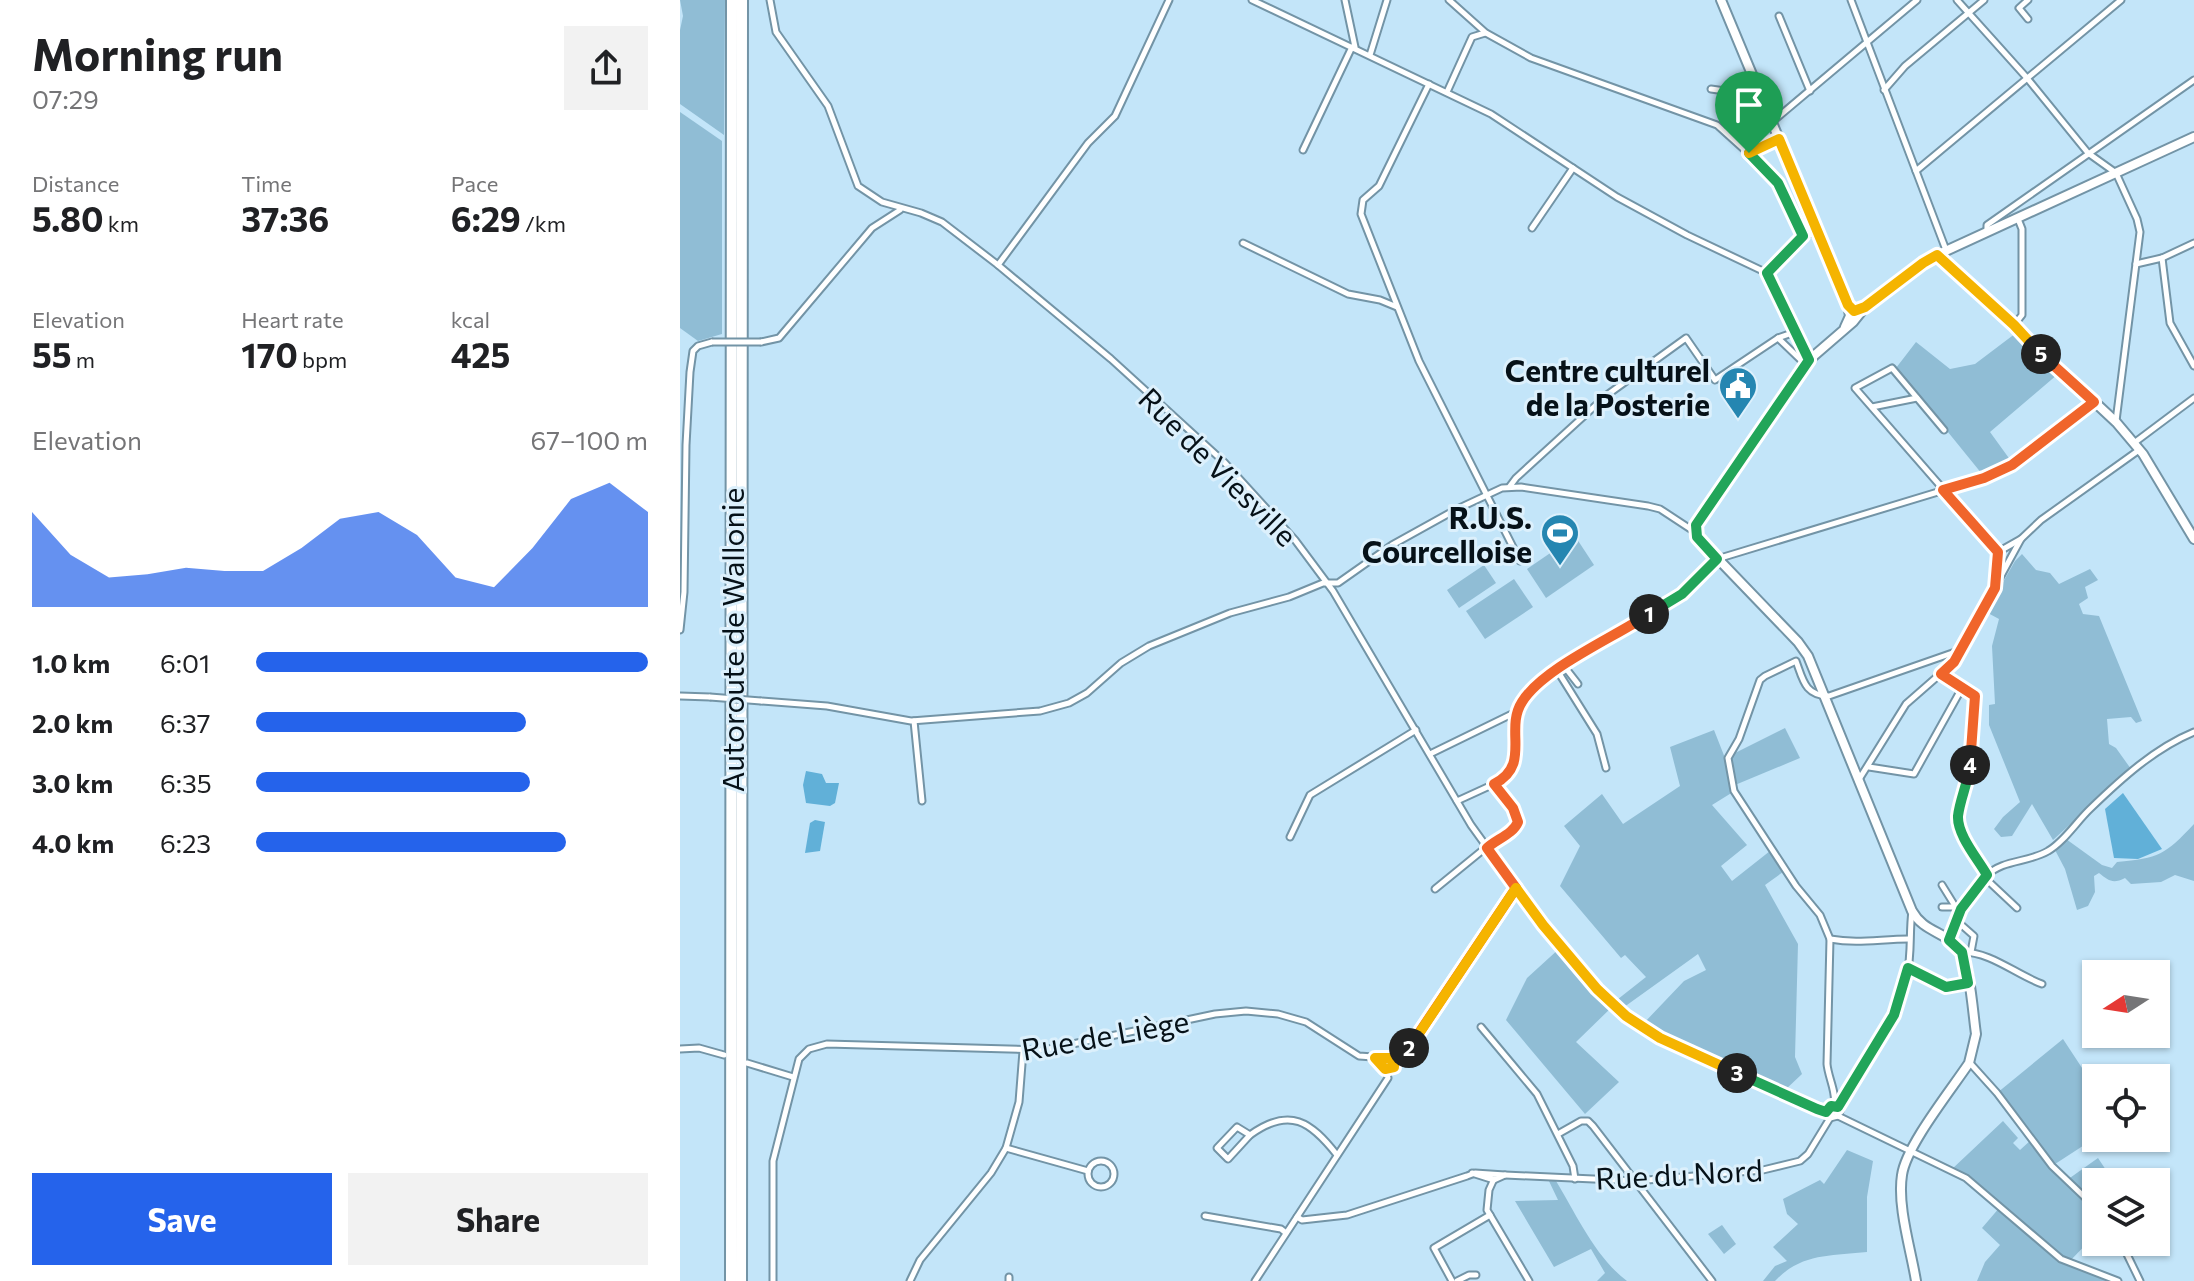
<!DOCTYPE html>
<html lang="en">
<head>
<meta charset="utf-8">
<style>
	body { margin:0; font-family:Commissioner,sans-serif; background:#f2f2f2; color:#202124; height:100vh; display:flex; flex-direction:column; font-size:30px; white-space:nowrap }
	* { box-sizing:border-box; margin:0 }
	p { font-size:26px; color:#757577 }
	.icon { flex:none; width:44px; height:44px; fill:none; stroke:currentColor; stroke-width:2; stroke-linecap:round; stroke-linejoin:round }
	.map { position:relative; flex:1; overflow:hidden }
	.drawer { display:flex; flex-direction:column; background:#fff; width:680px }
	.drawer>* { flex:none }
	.needle { width:52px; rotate:258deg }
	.controls { position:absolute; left:1402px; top:960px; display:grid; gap:16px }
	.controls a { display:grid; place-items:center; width:88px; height:88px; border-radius:0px; background:#fff; box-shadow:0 2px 6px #0004; font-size:40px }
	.pin { position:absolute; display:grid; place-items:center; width:68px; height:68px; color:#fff; margin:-82px -34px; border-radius:50% 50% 50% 0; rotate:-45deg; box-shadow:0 0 8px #0007 }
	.pin .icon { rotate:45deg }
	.km { position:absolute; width:40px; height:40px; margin:-20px; border-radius:50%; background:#222; color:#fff; font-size:22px; line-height:40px; text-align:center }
	.round { display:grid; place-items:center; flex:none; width:84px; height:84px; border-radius:0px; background:#f2f2f2 }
	.headline { display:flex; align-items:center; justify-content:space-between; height:136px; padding:0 32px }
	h1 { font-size:44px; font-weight:700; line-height:60px }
	.metrics { display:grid; grid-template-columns:repeat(3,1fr); gap:12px; height:136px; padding:8px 32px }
	.metrics div { display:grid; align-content:center }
	.metrics b { font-size:34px; font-weight:700 }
	.metrics small { font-size:22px; font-weight:400 }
	.metrics p { font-size:22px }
	.chart { height:224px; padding:16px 32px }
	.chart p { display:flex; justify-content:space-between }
	.chart svg { width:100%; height:144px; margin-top:8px; fill:#2563eb; opacity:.7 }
	.action { display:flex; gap:16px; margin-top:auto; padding:16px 32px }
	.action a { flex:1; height:92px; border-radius:0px; background:#2563eb; color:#fff; font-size:32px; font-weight:700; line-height:92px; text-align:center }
	.action a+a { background:#f2f2f2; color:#202124 }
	ul { padding:0 32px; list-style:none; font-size:26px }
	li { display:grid; grid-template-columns:128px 96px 1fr; align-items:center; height:60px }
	li i { height:20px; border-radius:10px; background:#2563eb }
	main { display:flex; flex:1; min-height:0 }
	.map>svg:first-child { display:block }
	.green { fill:#90bdd5 }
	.water { fill:#61b0d8 }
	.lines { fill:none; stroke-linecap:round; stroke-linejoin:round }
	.minor-casing { stroke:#7394a6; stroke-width:9 }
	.major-casing { stroke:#7394a6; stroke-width:12 }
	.highway-casing { stroke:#7394a6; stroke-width:14 }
	.minor { stroke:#fff; stroke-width:5 }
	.major { stroke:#fff; stroke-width:8 }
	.highway { stroke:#fff; stroke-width:10 }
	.minor-bridge-casing { stroke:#7394a6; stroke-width:9; stroke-linecap:butt }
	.minor-bridge { stroke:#fff; stroke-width:5 }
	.split-1-casing { stroke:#fff; stroke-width:16 }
	.split-2-casing { stroke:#fff; stroke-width:16 }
	.split-3-casing { stroke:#fff; stroke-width:16 }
	.split-4-casing { stroke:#fff; stroke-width:16 }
	.split-5-casing { stroke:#fff; stroke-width:16 }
	.split-6-casing { stroke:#fff; stroke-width:16 }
	.split-1 { stroke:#22a559; stroke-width:10 }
	.split-2 { stroke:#f0652b; stroke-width:10 }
	.split-3 { stroke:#f5b400; stroke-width:10 }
	.split-4 { stroke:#22a559; stroke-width:10 }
	.split-5 { stroke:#f0652b; stroke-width:10 }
	.split-6 { stroke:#f5b400; stroke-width:10 }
	.labels { text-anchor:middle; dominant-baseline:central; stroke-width:6; stroke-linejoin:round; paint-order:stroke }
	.poi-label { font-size:30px; font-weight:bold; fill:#061118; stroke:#dcf0fc; text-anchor:end }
	.street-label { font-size:30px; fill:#061118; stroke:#dcf0fc }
</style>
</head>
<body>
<main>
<section class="drawer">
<div class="headline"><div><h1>Morning run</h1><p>07:29</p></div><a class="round"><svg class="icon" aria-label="share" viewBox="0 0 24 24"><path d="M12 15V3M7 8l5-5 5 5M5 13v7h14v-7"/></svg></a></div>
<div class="metrics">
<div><p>Distance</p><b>5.80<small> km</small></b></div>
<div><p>Time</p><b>37:36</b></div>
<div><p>Pace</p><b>6:29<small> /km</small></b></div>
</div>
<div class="metrics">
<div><p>Elevation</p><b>55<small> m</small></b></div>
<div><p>Heart rate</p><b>170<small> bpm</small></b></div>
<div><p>kcal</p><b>425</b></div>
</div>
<div class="chart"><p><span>Elevation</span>67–100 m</p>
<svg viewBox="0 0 160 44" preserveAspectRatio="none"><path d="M0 44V15L10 28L20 35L30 34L40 32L50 33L60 33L70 26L80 17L90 15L100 22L110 35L120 38L130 26L140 11L150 6L160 15V44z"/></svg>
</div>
<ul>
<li><b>1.0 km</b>6:01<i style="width:100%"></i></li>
<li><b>2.0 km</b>6:37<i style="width:69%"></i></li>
<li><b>3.0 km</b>6:35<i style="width:70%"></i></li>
<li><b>4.0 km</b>6:23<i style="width:79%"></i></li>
</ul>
<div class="action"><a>Save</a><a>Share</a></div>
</section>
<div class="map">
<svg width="1514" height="1281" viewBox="0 0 1514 1281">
	<rect width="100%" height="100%" fill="#c3e5f9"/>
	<!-- green -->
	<g class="green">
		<polygon points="0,0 45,0 44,135 0,104 0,30 3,16"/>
		<polygon points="0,112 42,141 42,334 18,341 0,328"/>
		<polygon points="1336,333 1378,374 1310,432 1331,461 1302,474 1216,368 1236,342 1270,369 1295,364"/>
		<polygon points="895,536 914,565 866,598 847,569"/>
		<polygon points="1342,554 1356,570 1370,573 1379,584 1410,569 1418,580 1405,587 1408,598 1399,604 1403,614 1419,616 1462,721 1456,723 1451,717 1427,719 1429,744 1436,748 1451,769 1373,840 1352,804 1332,836 1321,837 1314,829 1323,817 1340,802 1309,725 1309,705 1315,704 1312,646 1319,619 1306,612 1335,561"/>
		<polygon points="804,565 816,583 779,608 767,590"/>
		<polygon points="834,579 853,607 805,639 786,611"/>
		<polygon points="1105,728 1120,758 1055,785 1051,762 1053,754"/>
		<polygon points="1034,730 1045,758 1053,792 1032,805 1067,845 1041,866 1052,881 1090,851 1103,872 1085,885 1118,944 1115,1057 1122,1074 1104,1091 992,1040 963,1024 1004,981 1026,970 1018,954 940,1010 933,1003 966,977 945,955 941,958 880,886 900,846 884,826 922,794 943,824 1000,786 990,747"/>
		<path d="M1514,824v57l-19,-6 -14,7 -30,2 -6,-6c-12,6 -16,3 -26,-5l-5,3 1,16 -7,14 -11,4 -12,-41 -10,-19 11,-11 36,26 10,3 5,-6c42,-4 48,-7 77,-38z"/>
		<polygon points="881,947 933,1006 896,1042 939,1082 905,1114 826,1020 847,978"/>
		<polygon points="1383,1039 1406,1074 1412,1140 1372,1166 1387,1180 1418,1158 1434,1182 1416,1182 1416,1234 1388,1263 1438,1281 1297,1281 1305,1262 1320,1245 1302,1228 1320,1207 1286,1178 1271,1170 1323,1121 1338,1138 1333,1143 1340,1150 1351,1140 1317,1093"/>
		<path d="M1167,1150l26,11 -6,36v55c-36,4 -66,1 -92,29h-12l12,-15 12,-5 -14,-14 25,-23 -11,-10 -4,-15 37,-19 4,4z"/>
		<path d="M868,1179l8,2c20,33 40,77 71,100h-30l8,-8 -14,-24 -37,18 -39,-66 43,-1z"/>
		<polygon points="1042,1225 1056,1244 1044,1254 1028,1234"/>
	</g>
	<!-- water -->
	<g class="water">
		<polygon points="126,771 142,774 146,783 159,783 155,803 150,806 126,803 123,785"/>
		<polygon points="1443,793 1482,849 1458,859 1434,858 1425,809"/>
		<polygon points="135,820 145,822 140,851 125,853 130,823"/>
	</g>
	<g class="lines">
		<defs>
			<g id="minor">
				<polyline points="90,0 96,32 148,106 178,186 202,202 241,213 262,222 318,265 431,359 544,462 615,540 653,591 791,825 863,925 917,989 934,1006 965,1030 1146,1112"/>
				<polyline points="572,0 811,114 937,197 1007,235 1087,273"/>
				<polyline points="665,0 675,47"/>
				<polyline points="769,0 806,33 851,58 1037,125 1088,171 1098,183 1123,236"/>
				<polyline points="1171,0 1266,250"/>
				<polyline points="1277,0 1347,78 1408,153 1436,173 1457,219 1460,232 1436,421"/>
				<polyline points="1348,0 1339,8 1348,19"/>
				<polyline points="1099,16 1130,91"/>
				<polyline points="690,55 707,0"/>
				<polyline points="749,84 699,186 683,200 681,214 739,361 840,561"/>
				<polyline points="1031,89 1045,91 1051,113 1047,133"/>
				<polyline points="1204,90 1225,66 1304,0"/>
				<polyline points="767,92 792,37 805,33"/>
				<polyline points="1092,122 1237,0"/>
				<polyline points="623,150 672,47"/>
				<polyline points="1069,153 1099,139"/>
				<polyline points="1236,171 1441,0"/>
				<polyline points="852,228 893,168"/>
				<polyline points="1307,231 1307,225 1514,80"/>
				<polyline points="563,243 668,294 700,300 717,307"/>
				<polyline points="1482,258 1490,323 1514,366"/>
				<polyline points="1456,264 1482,258 1514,243"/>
				<polyline points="318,265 408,143 435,116 489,0"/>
				<polyline points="1087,273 1129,360"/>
				<polyline points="1087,273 1123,236 1137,231"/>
				<polyline points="1334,325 1342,315 1342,229 1338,219"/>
				<polyline points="1098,338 1125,364"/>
				<polyline points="81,342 99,338 192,228 220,210"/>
				<polyline points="1192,407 1237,398"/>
				<polyline points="1264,430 1212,368 1175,388 1318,552"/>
				<polyline points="1454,443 1514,398"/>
				<polyline points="830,486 836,478 927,395 1006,338 1035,380 1098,338 1115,332"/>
				<polyline points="1318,552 1341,539"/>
				<polyline points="1315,583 1318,552"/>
				<polyline points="0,630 4,592 6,445 10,372 13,351 18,346 32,342"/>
				<polyline points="884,666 898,684"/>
				<polyline points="877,670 917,734 926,768"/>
				<polyline points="1261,674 1295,696 1289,781 1278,819 1282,832 1307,875"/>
				<polyline points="0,696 30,697"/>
				<polyline points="81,701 147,706 231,721 360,711 389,703 407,693 441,663 469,646 550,613 609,597 643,583 658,583 712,545 775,510 822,488 841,487 968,506 980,509 1015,532"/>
				<polyline points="234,721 242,801"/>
				<polyline points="750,754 836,712"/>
				<polyline points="1189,767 1234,774 1282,688"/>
				<polyline points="1178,781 1226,704 1274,662 1341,539 1361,520 1459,450"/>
				<polyline points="777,801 825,779 831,771 835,757 837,711 852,689 877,670 1002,594 1037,559 1304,478 1332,465 1414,402"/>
				<polyline points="610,837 630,795 736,730"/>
				<polyline points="1305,878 1337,908"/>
				<polyline points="1262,885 1275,906 1281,909"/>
				<polyline points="755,889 820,836 828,834 838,822 833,808 814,784"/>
				<polyline points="1262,907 1277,907"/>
				<polyline points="1277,921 1294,936 1291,952"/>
				<path d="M1150,939c28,5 50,0 79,0"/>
				<path d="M1269,939c10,-24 19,-44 37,-63 17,-17 42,-13 62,-25 16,-9 29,-30 43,-43 30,-29 64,-60 103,-76"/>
				<path d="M1282,952c29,0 53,22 80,32"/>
				<polyline points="1228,968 1266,987 1288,983"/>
				<polyline points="801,1027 857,1094 893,1166 895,1179"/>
				<polyline points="0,1049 19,1048 44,1055"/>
				<polyline points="67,1063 113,1077"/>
				<polyline points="1290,1063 1317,1093 1372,1166 1416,1208"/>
				<polyline points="707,1070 712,1069 714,1062 728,1050 836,888"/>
				<path d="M1154,1105l-3,1 -5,6 4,6 8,-2 2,-5 -6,-6c3,-12 -6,-28 -7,-41l3,-125 -10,-24 -24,-29 -62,-95 -6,-33 11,-19 21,-59 5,-4 31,-15c7,19 9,35 33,35l132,-46"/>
				<path d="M1158,1107c27,-41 58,-84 69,-133 5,-20 2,-42 5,-63"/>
				<polyline points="1158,1116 1286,1178 1381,1259 1438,1281"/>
				<polygon points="557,1127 570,1135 548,1159 537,1148"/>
				<polyline points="878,1134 901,1121 908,1121 913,1126 1032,1281"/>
				<path d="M570,1135c40,-29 61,-13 87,20"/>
				<polyline points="326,1148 408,1171"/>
				<circle cx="421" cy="1174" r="13"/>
				<polyline points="825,1175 956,1181 1083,1170 1120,1161 1128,1154 1150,1118"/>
				<polyline points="814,1179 809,1190 807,1210 849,1281"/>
				<polyline points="525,1216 601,1229 606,1233"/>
				<polyline points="617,1217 622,1220 667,1215 787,1176 795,1173 825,1175 814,1180 792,1173"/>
				<polyline points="1441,1242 1460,1281"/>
				<polyline points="93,1281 93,1161 119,1059 129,1049 147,1044 364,1050 535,1014 566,1011 598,1014 626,1022 679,1056 707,1058"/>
				<polyline points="230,1281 240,1260 311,1173 326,1148 339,1102 343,1051"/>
				<polyline points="329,1281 329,1277"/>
				<polyline points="575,1281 708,1078 704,1061 710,1058 714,1062"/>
				<polyline points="772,1281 754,1248 810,1215"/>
				<polyline points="777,1281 789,1275 796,1275"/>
			</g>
			<g id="major">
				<polyline points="1041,0 1168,305 1170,316 1165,327"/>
				<polyline points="1257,255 1436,422 1463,454 1514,539"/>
				<path d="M1236,1281c-5,-31 -19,-75 -14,-106 4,-29 49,-85 67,-112l7,-29c-3,-19 -6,-75 -19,-88 -15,-15 -34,-15 -45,-35l-104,-255 -10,-14 -101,-105 -1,-12 102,-152 11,-13 44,-38 12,-15 58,-44 14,-8 257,-118"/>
			</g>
			<g id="highway">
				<polyline points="51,1281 52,0"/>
				<polyline points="61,1281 62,0"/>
			</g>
		</defs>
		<!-- minor casing -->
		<use href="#minor" class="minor-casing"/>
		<!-- major casing -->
		<use href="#major" class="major-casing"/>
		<!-- highway casing -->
		<use href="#highway" class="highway-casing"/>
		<!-- minor -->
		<use href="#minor" class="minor"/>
		<!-- major -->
		<use href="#major" class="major"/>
		<!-- highway -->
		<use href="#highway" class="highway"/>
		<defs>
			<g id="minor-bridge">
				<polyline points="32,342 81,342"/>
				<polyline points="30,697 81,701"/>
			</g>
		</defs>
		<!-- minor-bridge casing -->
		<use href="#minor-bridge" class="minor-bridge-casing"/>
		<!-- minor-bridge -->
		<use href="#minor-bridge" class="minor-bridge"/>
	</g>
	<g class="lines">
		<defs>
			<polyline id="split-1" points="969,614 1002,594 1037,559 1017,537 1016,525 1129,360 1087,273 1123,236 1098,183 1069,153"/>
			<path id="split-2" d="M729,1048l107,-160 -29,-40c10,-9 26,-14 31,-26l-5,-14 -19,-24c38,-19 10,-54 28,-82 21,-34 93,-65 127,-88"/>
			<polyline id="split-3" points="729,1048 728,1050 714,1062 710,1058 695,1058 705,1069 714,1067 714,1062 728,1050 836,888 863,925 917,989 946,1016 980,1038 1057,1073"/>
			<path id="split-4" d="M1057,1073l80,36 9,3 5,-6 7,1 56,-92 14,-47 38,19 22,-4 -6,-31 -13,-12 12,-31 26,-34c-9,-16 -30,-40 -29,-59 2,-17 10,-33 12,-51"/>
			<polyline id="split-5" points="1290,765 1295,696 1261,674 1274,662 1315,588 1318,552 1263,490 1304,478 1332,465 1414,402 1361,354"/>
			<polyline id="split-6" points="1069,153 1099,139 1168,305 1174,311 1185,307 1243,263 1257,255 1334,325 1361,354"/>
		</defs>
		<!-- split-1 casing -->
		<use href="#split-1" class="split-1-casing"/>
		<!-- split-2 casing -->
		<use href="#split-2" class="split-2-casing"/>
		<!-- split-3 casing -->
		<use href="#split-3" class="split-3-casing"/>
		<!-- split-4 casing -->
		<use href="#split-4" class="split-4-casing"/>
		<!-- split-5 casing -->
		<use href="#split-5" class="split-5-casing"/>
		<!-- split-6 casing -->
		<use href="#split-6" class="split-6-casing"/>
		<!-- split-1 -->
		<use href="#split-1" class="split-1"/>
		<!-- split-2 -->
		<use href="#split-2" class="split-2"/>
		<!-- split-3 -->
		<use href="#split-3" class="split-3"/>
		<!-- split-4 -->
		<use href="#split-4" class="split-4"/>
		<!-- split-5 -->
		<use href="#split-5" class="split-5"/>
		<!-- split-6 -->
		<use href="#split-6" class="split-6"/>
	</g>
	<!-- icons -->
	<defs>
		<symbol id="civic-pin" viewBox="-11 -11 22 30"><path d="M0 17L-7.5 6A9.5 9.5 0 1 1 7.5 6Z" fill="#2586b1" stroke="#dcf0fc"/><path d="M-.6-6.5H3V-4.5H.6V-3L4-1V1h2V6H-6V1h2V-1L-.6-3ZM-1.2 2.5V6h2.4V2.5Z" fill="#fff"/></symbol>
		<symbol id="stadium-pin" viewBox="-11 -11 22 30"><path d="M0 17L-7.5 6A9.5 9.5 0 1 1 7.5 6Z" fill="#2586b1" stroke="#dcf0fc"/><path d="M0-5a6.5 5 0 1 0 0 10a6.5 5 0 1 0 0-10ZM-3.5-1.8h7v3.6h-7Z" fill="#fff"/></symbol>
	</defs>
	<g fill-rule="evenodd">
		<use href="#civic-pin" x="1036" y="364" width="44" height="60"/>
		<use href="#stadium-pin" x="858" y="511" width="44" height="60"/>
	</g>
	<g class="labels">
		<!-- poi labels -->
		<g class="poi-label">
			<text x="1030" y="369">Centre culturel<tspan x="1030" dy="34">de la Posterie</tspan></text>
			<text x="852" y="516">R.U.S.<tspan x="852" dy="34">Courcelloise</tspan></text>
		</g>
		<!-- street labels -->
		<g class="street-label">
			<text transform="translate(539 466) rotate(45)">Rue de Viesville</text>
			<text transform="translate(51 640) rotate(-90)">Autoroute de Wallonie</text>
			<text transform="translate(425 1034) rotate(-10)">Rue de Liège</text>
			<text transform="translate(999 1173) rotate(-3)">Rue du Nord</text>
		</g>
	</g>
</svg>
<div class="controls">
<a><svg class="needle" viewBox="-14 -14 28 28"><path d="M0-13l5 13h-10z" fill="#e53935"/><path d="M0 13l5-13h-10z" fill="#757577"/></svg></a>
<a><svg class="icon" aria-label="locate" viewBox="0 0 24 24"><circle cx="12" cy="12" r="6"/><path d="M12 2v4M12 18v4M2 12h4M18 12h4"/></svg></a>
<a><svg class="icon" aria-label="layers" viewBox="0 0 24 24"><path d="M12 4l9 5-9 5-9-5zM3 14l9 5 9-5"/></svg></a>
</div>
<div class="pin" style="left:1069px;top:153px;background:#1e9e55"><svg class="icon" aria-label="arrive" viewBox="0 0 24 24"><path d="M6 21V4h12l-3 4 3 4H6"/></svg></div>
<b class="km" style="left:969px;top:614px">1</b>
<b class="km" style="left:729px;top:1048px">2</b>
<b class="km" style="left:1057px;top:1073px">3</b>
<b class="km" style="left:1290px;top:765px">4</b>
<b class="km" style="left:1361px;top:354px">5</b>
</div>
</main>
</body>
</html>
